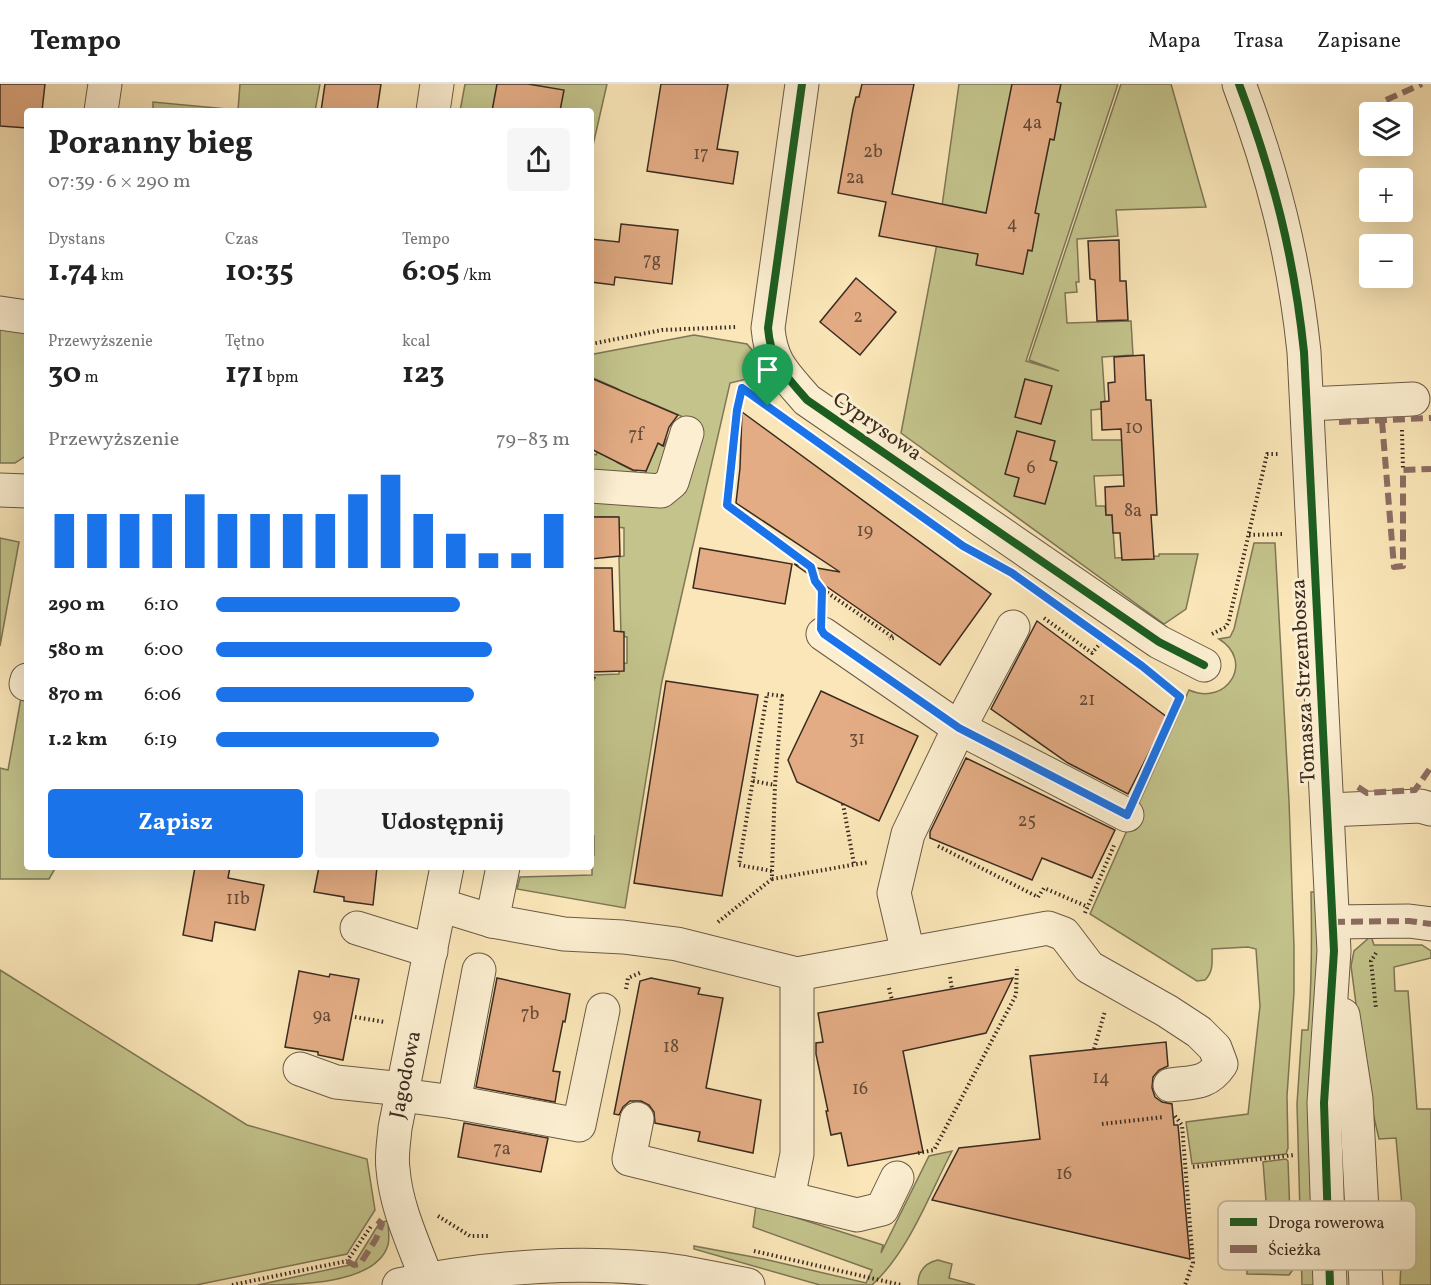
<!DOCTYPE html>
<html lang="pl">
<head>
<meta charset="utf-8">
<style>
	body { margin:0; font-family:Vollkorn,serif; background:#f6f6f6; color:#222; height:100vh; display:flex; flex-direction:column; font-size:22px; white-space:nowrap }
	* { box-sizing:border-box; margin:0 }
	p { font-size:20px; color:#767676 }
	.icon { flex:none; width:33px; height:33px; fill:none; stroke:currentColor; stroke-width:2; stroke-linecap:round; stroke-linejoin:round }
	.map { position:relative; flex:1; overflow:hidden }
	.drawer { position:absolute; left:24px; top:24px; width:570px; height:762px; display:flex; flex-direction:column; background:#fff; border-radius:6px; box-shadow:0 6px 24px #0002 }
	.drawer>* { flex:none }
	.controls { position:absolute; left:1359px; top:18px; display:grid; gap:12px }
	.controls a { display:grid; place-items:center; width:54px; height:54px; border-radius:6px; background:#fff; box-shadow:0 6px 24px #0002; font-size:30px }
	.pin { position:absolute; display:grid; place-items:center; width:51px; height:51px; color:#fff; margin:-62px -26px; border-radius:50% 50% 50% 0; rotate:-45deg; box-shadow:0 0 6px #0007 }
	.pin .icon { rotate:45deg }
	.round { display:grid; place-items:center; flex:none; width:63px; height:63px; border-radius:6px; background:#f6f6f6 }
	.summary { display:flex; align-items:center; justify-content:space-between; height:102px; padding:0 24px }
	h1 { font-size:33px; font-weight:700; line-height:45px }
	.stats { display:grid; grid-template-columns:repeat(3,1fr); gap:9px; height:102px; padding:6px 24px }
	.stats div { display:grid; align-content:center }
	.stats b { font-size:30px; font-weight:700 }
	.stats small { font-size:16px; font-weight:400 }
	.stats p { font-size:16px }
	.chart { height:168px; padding:12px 24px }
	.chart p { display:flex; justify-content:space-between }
	.chart svg { width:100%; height:108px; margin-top:6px; stroke:#1a73e8; stroke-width:6 }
	.action { display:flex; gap:12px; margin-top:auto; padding:12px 24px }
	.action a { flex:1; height:69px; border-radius:6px; background:#1a73e8; color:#fff; font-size:24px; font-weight:700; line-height:69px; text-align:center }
	.action a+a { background:#f6f6f6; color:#222 }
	ul { padding:0 24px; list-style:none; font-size:20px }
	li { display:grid; grid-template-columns:96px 72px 1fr; align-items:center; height:45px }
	li i { height:15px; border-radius:8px; background:#1a73e8 }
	header { display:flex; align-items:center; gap:36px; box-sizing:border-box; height:84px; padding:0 30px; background:#fff; border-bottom:2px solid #e0e0e0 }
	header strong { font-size:28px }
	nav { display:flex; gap:33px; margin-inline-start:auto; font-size:21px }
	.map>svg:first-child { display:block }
	.green { fill:#c3c38b; stroke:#7e7756; stroke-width:1.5 }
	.building { fill:#e3ac84; stroke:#3a2b20; stroke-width:1.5 }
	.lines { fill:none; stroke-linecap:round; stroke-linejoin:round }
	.minor-casing { stroke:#6a5a46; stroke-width:35 }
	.path { stroke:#3a2b20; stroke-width:4; stroke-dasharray:1.5 3; stroke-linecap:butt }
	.minor { stroke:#fcefd1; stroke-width:33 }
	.quiet { stroke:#8d6e63; stroke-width:6; stroke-dasharray:12 6; stroke-linecap:butt }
	.cycleway-casing { stroke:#fcefd1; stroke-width:11 }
	.cycleway { stroke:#1b5e20; stroke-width:8 }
	.route-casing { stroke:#fff; stroke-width:12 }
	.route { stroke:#1a73e8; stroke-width:8 }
	.labels { text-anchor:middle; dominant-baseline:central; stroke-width:6; stroke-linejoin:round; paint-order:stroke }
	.number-label { font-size:18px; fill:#644b39 }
	.street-label { font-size:21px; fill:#3a2b20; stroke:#fcefd1 }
	.key { fill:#fcefd1; stroke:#c2b49c; stroke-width:1.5 }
	.key-label { font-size:16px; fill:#3a2b20 }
</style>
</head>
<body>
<header>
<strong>Tempo</strong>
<nav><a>Mapa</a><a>Trasa</a><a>Zapisane</a></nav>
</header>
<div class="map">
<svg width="1431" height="1201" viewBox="0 0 1431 1201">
	<rect width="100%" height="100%" fill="#fae6b8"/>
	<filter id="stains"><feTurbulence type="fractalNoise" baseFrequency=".00333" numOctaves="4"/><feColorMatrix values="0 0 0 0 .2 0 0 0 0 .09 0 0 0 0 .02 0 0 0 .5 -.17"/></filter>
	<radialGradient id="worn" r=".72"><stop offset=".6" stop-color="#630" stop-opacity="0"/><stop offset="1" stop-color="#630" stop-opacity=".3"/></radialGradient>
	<!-- green -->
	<g class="green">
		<polygon points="240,0 320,0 315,27 153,27 153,18 238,26"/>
		<polygon points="465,0 607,0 591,70 591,27 460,27"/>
		<polygon points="959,0 1118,0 1026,277 1059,287 1029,276 1121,0 1171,0 1206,123 1116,126 1118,152 1077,155 1079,198 1076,198 1077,208 1065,209 1067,239 1131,237 1133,271 1102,273 1105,317 1101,318 1101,325 1091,326 1092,356 1147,356 1149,390 1094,392 1096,422 1105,422 1106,431 1112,431 1115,474 1159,472 1159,470 1198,470 1186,525 1164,540 901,349 936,165"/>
		<polygon points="0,243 27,246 27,371 15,379 0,379"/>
		<polygon points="694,251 747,260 771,289 730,299 662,597 625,824 517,805 520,793 592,791 592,771 594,771 594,752 591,752 591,596 594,596 594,591 619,590 620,580 627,579 627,553 621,552 619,473 624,472 624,444 618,443 617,433 591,433 591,369 596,371 599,364 618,379 644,392 658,359 664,362 669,351 674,353 683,333 644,316 641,323 618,305 591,293 591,273 594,270"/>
		<polygon points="0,454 19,458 0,562"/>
		<path d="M1254,459h21l14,258 5,146v45l-7,104 1,52 -2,6 -94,10 -6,-42 62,-8 12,-108 -4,-57 -8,-2 -36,2c0,12 2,22 -7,31l-8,1 -107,-67 99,-224c38,17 66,-29 30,-51l11,-2 4,-8z"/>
		<polygon points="21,614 27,618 27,783 56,783 49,795 0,795 0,684 8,686"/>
		<path d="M1311,808h5l2,49 -3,344h-13l-5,-181 5,-74h6c4,-46 4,-91 3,-138z"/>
		<polygon points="1371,852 1374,861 1422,861 1431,867 1431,874 1394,883 1395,907 1408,907 1417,1025 1431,1025 1431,1201 1400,1201 1403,1133 1396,1054 1379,1055 1367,1003 1351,882 1354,867"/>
		<polygon points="0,886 247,1041 367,1075 375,1126 347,1170 196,1201 0,1201"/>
		<path d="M952,1067c-23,44 -43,100 -80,134h-52l-126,-36v-3l70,13 102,24 6,-13 -119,-43 3,-22 127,40 -2,8 48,-97z"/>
		<polygon points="1286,1075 1288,1077 1292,1187 1289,1191 1247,1190 1247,1183 1271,1182 1263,1078"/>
		<path d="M388,1137c0,8 2,17 0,24 -12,40 -93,40 -130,40l96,-21 26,-42z"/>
		<path d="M938,1176l14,4 -3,14 26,7h-57c0,-14 6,-22 20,-25z"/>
	</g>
	<!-- building -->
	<g class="building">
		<polygon points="0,0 45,0 42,27 27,27 27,44 0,42"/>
		<polygon points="325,0 381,0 377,27 321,27"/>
		<polygon points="497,0 528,0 564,6 560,27 492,27"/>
		<polygon points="661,0 728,0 717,65 738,68 733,100 647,87"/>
		<polygon points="862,0 914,0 892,110 986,129 1012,0 1061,0 1057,18 1061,19 1054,56 1050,55 1035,129 1039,130 1032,167 1028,166 1023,190 976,181 978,170 879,152 886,118 838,109 853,25 856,13 859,13"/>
		<polygon points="621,140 678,146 672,200 615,193 614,201 591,198 591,155 619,158"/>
		<polygon points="1119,156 1120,197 1126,197 1128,236 1097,237 1095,196 1090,195 1088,157"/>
		<polygon points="856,194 896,228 860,271 820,238"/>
		<polygon points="1144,271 1146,316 1151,316 1155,394 1157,431 1151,431 1154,475 1122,476 1120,449 1113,449 1112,431 1106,431 1105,403 1124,402 1121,345 1102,346 1101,318 1109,317 1108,299 1115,298 1114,273"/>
		<polygon points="591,294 678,331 669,343 663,362 658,359 646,387 633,386 591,365"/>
		<polygon points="1025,295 1052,302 1041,340 1015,333"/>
		<polygon points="742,328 991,510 940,581 794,480 840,488 736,419 740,384"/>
		<polygon points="1017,347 1055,357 1050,376 1057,378 1045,420 1014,412 1019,394 1005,390"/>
		<polygon points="591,433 619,433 620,472 591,475"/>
		<polygon points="700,464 792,480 785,520 693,504"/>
		<polygon points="591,484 612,484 614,547 624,548 624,587 591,588"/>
		<polygon points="1037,537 1167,633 1128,710 1068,679 991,625"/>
		<polygon points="666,597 758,611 722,812 634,799"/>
		<polygon points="821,607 918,652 879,737 797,698 788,676"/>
		<polygon points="966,674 1115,746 1092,794 1042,774 1032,796 930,754 930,748"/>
		<polygon points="195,783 230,783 228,794 264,801 255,846 215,838 212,857 183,851"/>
		<polygon points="319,783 377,783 373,821 344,817 344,813 314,808"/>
		<polygon points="299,887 329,893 330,890 359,895 343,976 318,971 318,968 285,963"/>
		<polygon points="497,894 570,910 565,938 563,937 553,987 560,988 555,1018 476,1003"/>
		<polygon points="651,894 700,904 698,910 723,914 706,1004 761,1016 753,1069 698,1057 700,1048 655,1039 654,1028 649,1021 641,1017 630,1017 623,1023 619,1031 614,1030 640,897"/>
		<polygon points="1013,894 986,949 903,967 923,1068 848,1082 841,1049 831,1051 826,1027 828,1027 816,970 816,959 823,958 818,929"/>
		<polygon points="1166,958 1168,982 1159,986 1153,993 1152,1004 1155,1013 1162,1018 1172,1020 1174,1041 1178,1041 1190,1175 932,1116 959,1064 1040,1055 1030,972"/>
		<polygon points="464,1039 548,1054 541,1088 458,1073"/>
	</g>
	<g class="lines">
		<defs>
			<g id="minor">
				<path d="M802,0l-34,244c3,36 17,46 39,72l352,242 45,23"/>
				<path d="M1239,0c34,90 55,172 65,268l30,599 -10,152 6,182"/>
				<polyline points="101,27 105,0"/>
				<polyline points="433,27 437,0"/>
				<polyline points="0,229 27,233"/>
				<polyline points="1308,320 1413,315"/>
				<polyline points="591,402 661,407 672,398 687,349"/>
				<polyline points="0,406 27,407"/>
				<polyline points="823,550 959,644 1127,731"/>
				<polyline points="26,600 27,596"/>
				<polyline points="1328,726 1420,722 1431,725"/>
				<path d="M440,821l52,16 72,13 59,3 54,7 120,30 251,-46 16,6 25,33 78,44 32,21 16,16 6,16c-14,21 -29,18 -51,21"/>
				<polyline points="492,837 503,783"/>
				<polyline points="1333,838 1409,837 1431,840"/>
				<polyline points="357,844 431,867"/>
				<polyline points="908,869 894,809 908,750 959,644 1013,543"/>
				<polyline points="1343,931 1356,1015 1366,1201"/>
				<polyline points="300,985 336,998 403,1005"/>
				<polyline points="401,1011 454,1018 579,1041 603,926"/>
				<polyline points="454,1018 479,886"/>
				<polyline points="637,1035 629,1075 857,1131 882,1125 897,1094"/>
				<polyline points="788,1114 797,1070 797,890"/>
				<path id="s1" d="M427,1196c-13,-36 -31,-72 -34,-111 -2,-13 1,-28 2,-41l52,-261"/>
				<path d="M399,1201c91,-19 190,-26 282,-13 22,4 45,9 67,13"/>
			</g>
		</defs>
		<!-- minor casing -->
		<use href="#minor" class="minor-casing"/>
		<!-- path -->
		<g class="path">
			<polyline points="591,260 662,246 736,243"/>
			<polyline points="766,321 742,304 737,326 727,421 811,483 815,497 822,505 894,554 889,555"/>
			<polyline points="1402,346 1403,386"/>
			<polyline points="1249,451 1282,450"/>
			<polyline points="821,521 822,499"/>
			<polyline points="1044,534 1092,569 1103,556"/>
			<polyline points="1212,550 1226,543 1229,536 1267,370 1279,370"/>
			<polyline points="591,596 594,596 594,591"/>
			<polyline points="753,697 775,701"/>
			<polyline points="1140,703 1180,613 1160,597"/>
			<polyline points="843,720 854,780"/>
			<polyline points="938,762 1036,812"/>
			<polyline points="772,795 869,778"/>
			<polyline points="1038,813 1044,804 1088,823"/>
			<polyline points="1085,829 1115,759"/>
			<polyline points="718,838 772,795 772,787 775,701 782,612 767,610 739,781 772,787"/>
			<polyline points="1376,869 1371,877 1376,925"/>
			<polyline points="950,893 952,905"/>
			<polyline points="889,904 892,916"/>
			<polyline points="626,905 628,894 642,888"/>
			<polyline points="355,933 385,938"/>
			<polyline points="1094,965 1105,927"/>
			<polyline points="1175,1032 1182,1041 1193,1179 1185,1201"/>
			<polyline points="1102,1040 1164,1033"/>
			<polyline points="918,1069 934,1066 1016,911 1017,882"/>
			<polyline points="1193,1083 1294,1071"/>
			<polyline points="438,1132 470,1152 490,1152"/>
			<polyline points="754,1167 901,1201"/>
			<polyline points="232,1201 347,1177 372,1141"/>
		</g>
		<!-- minor -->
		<use href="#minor" class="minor"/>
		<!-- quiet -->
		<g class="quiet">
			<polyline points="1386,16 1422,0"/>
			<polyline points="1382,337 1394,483 1403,482 1403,386 1431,385"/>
			<polyline points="1339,338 1431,334"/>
			<polyline points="1358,703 1367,709 1415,706 1431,683"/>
			<polyline points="1333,838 1409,837 1431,840"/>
			<polyline points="347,1177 354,1181 360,1180 376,1155 382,1140 376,1135"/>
		</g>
		<defs>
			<g id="cycleway">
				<path d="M802,0l-34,244c3,36 17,46 39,72l352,242 45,23"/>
				<path d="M1239,0c34,90 55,172 65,268l30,599 -10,152 6,182"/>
			</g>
		</defs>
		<!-- cycleway casing -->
		<use href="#cycleway" class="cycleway-casing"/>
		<!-- cycleway -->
		<use href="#cycleway" class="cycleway"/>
	</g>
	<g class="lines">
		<defs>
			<polygon id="route" points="742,304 963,462 1012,489 1142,582 1180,613 1127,731 959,644 824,550 821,545 822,506 815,497 811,483 727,421 737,326"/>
		</defs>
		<!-- route casing -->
		<use href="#route" class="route-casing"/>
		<!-- route -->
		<use href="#route" class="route"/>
	</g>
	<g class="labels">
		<!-- number labels -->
		<g class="number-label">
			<text x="1032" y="39">4a</text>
			<text x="873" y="68">2b</text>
			<text x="701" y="70">17</text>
			<text x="855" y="94">2a</text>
			<text x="1012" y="140">4</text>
			<text x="652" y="176">7g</text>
			<text x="858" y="233">2</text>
			<text x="1134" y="344">10</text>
			<text x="636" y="351">7f</text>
			<text x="1031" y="384">6</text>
			<text x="1133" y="427">8a</text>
			<text x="865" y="447">19</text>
			<text x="1087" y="616">21</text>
			<text x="857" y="655">31</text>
			<text x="1027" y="737">25</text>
			<text x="238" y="815">11b</text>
			<text x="530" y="930">7b</text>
			<text x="322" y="932">9a</text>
			<text x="671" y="963">18</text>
			<text x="1101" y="994">14</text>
			<text x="860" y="1005">16</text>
			<text x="502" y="1065">7a</text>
			<text x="1064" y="1090">16</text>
		</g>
		<!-- street labels -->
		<g class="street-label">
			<text transform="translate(877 343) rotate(35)">Cyprysowa</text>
			<text transform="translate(1304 597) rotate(-93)">Tomasza Strzembosza</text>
			<text stroke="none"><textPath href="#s1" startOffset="212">Jagodowa</textPath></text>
		</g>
	</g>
	<!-- legend -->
	<rect x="1218" y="1117" width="198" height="69" rx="9" class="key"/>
	<rect x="1230" y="1134" width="27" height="8" fill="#1b5e20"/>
	<rect x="1230" y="1161" width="27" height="8" fill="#8d6e63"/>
	<g class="key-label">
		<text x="1268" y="1144">Droga rowerowa</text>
		<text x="1268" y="1171">Ścieżka</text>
	</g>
	<rect width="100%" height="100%" filter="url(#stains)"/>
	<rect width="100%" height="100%" fill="url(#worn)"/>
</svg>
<div class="controls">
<a><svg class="icon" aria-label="layers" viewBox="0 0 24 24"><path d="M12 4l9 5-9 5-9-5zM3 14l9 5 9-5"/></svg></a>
<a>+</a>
<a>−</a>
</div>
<div class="pin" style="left:768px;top:322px;background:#1e9e55"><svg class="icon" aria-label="arrive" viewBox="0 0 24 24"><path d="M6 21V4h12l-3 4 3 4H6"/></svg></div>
<section class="drawer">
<div class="summary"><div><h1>Poranny bieg</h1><p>07:39 · 6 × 290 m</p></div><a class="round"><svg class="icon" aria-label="share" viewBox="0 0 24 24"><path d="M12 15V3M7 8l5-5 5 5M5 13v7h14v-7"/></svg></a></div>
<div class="stats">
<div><p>Dystans</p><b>1.74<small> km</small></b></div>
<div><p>Czas</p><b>10:35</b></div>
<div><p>Tempo</p><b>6:05<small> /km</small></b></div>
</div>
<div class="stats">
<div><p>Przewyższenie</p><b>30<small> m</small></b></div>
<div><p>Tętno</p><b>171<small> bpm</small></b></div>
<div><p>kcal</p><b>123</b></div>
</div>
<div class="chart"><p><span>Przewyższenie</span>79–83 m</p>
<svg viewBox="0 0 160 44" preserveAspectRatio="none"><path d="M5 44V22M15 44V22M25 44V22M35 44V22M45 44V14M55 44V22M65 44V22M75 44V22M85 44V22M95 44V14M105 44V6M115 44V22M125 44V30M135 44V38M145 44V38M155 44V22"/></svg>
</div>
<ul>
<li><b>290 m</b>6:10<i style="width:69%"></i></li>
<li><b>580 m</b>6:00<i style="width:78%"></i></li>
<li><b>870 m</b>6:06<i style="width:73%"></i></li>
<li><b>1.2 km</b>6:19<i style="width:63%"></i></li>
</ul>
<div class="action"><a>Zapisz</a><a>Udostępnij</a></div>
</section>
</div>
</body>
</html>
